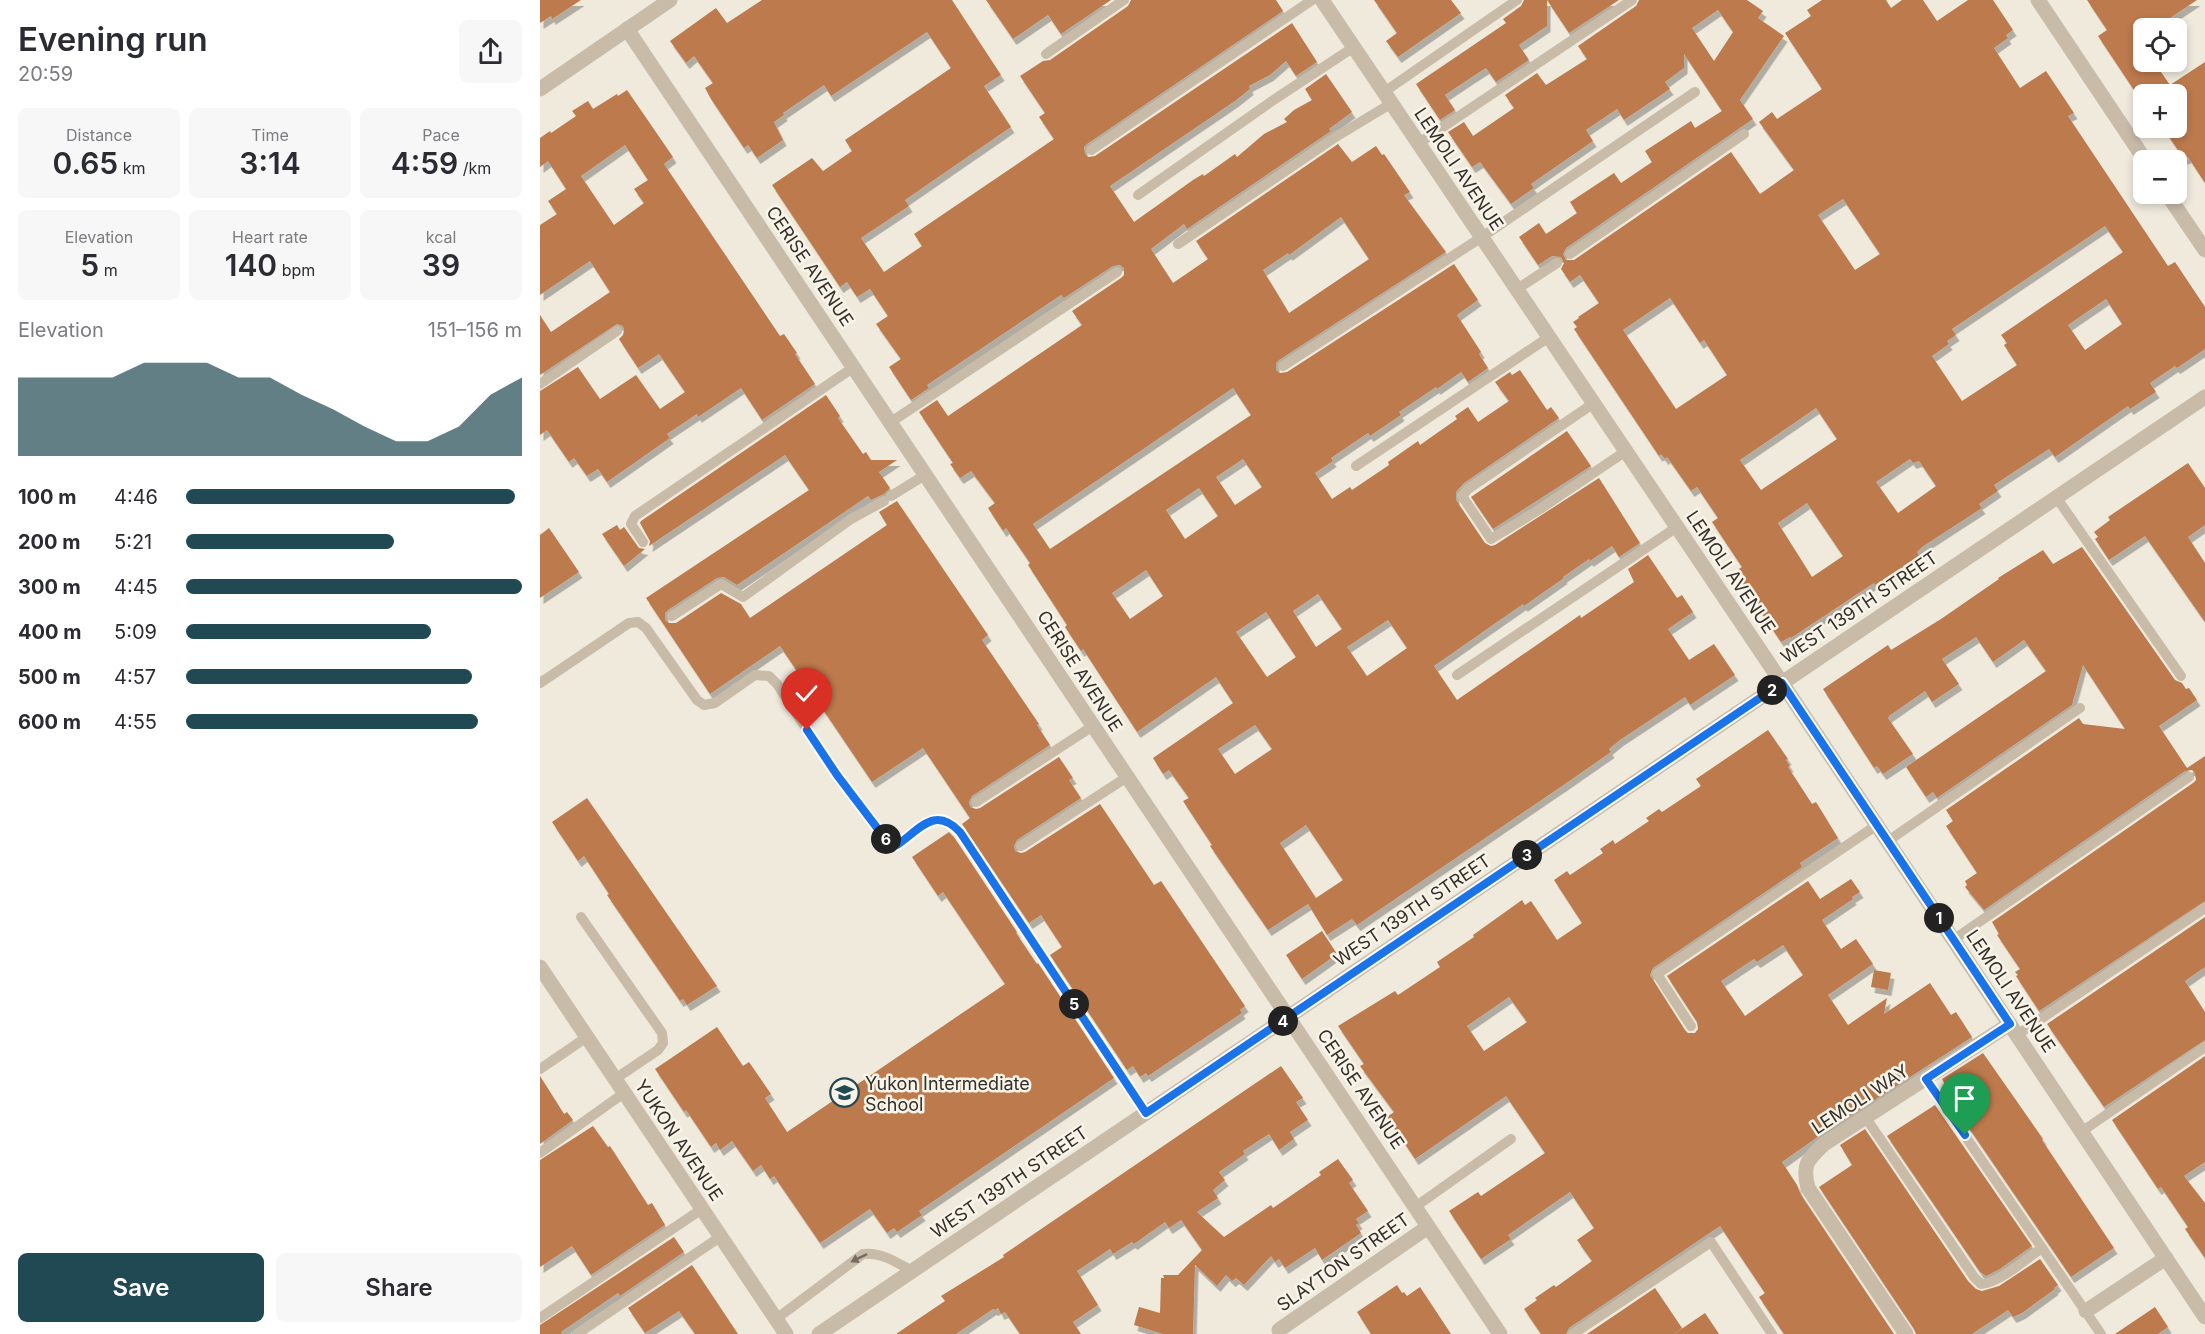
<!DOCTYPE html>
<html lang="en">
<head>
<meta charset="utf-8">
<style>
	body { margin:0; font-family:Inter,sans-serif; background:#f7f7f7; color:#2b2b33; height:100vh; display:flex; flex-direction:column; font-size:22px; white-space:nowrap }
	* { box-sizing:border-box; margin:0 }
	p { font-size:20px; color:#7c7c81 }
	.icon { flex:none; width:33px; height:33px; fill:none; stroke:currentColor; stroke-width:2; stroke-linecap:round; stroke-linejoin:round }
	.map { position:relative; flex:1; overflow:hidden }
	.details { display:flex; flex-direction:column; background:#fff; width:540px }
	.details>* { flex:none }
	.controls { position:absolute; left:1593px; top:18px; display:grid; gap:12px }
	.controls a { display:grid; place-items:center; width:54px; height:54px; border-radius:9px; background:#fff; box-shadow:0 3px 9px #0003; font-size:30px }
	.pin { position:absolute; display:grid; place-items:center; width:51px; height:51px; color:#fff; margin:-62px -26px; border-radius:50% 50% 50% 0; rotate:-45deg; box-shadow:0 0 6px #0007 }
	.pin .icon { rotate:45deg }
	.km { position:absolute; width:30px; height:30px; margin:-15px; border-radius:50%; background:#222; color:#fff; font-size:16px; line-height:30px; text-align:center }
	.round { display:grid; place-items:center; flex:none; width:63px; height:63px; border-radius:9px; background:#f7f7f7 }
	.overview { display:flex; align-items:center; justify-content:space-between; height:102px; padding:0 18px }
	h1 { font-size:33px; font-weight:600; line-height:45px }
	.figures { display:grid; grid-template-columns:repeat(3,1fr); gap:9px; height:102px; padding:6px 18px }
	.figures div { display:grid; align-content:center; border-radius:9px; background:#f7f7f7; text-align:center }
	.figures b { font-size:30px; font-weight:600 }
	.figures small { font-size:16px; font-weight:400 }
	.figures p { font-size:16px }
	.chart { height:168px; padding:12px 18px }
	.chart p { display:flex; justify-content:space-between }
	.chart svg { width:100%; height:108px; margin-top:6px; fill:#214954; opacity:.7 }
	.button { display:flex; gap:12px; margin-top:auto; padding:12px 18px }
	.button a { flex:1; height:69px; border-radius:9px; background:#214954; color:#fff; font-size:24px; font-weight:600; line-height:69px; text-align:center }
	.button a+a { background:#f7f7f7; color:#2b2b33 }
	ul { padding:0 18px; list-style:none; font-size:20px }
	li { display:grid; grid-template-columns:96px 72px 1fr; align-items:center; height:45px }
	li i { height:15px; border-radius:8px; background:#214954 }
	main { display:flex; flex:1; min-height:0 }
	.map>svg:first-child { display:block }
	.building { fill:#bd7a4e; fill-rule:evenodd; filter:url(#shadow) }
	.lines { fill:none; stroke-linecap:round; stroke-linejoin:round }
	.service { stroke:#c8bca9; stroke-width:10 }
	.minor { stroke:#c8bca9; stroke-width:15 }
	.tertiary { stroke:#c8bca9; stroke-width:15 }
	.oneway { fill:#776e63 }
	.route-casing { stroke:#fff; stroke-width:12 }
	.route { stroke:#1a73e8; stroke-width:8 }
	.labels { text-anchor:middle; dominant-baseline:central; stroke-width:5; stroke-linejoin:round; paint-order:stroke }
	.street-label { font-size:18px; fill:#352f29; stroke:#f8f4e9 }
	.poi-label { font-size:18px; fill:#352f29; stroke:#f8f4e9; text-anchor:start }
</style>
</head>
<body>
<main>
<section class="details">
<div class="overview"><div><h1>Evening run</h1><p>20:59</p></div><a class="round"><svg class="icon" aria-label="share" viewBox="0 0 24 24"><path d="M12 15V3M7 8l5-5 5 5M5 13v7h14v-7"/></svg></a></div>
<div class="figures">
<div><p>Distance</p><b>0.65<small> km</small></b></div>
<div><p>Time</p><b>3:14</b></div>
<div><p>Pace</p><b>4:59<small> /km</small></b></div>
</div>
<div class="figures">
<div><p>Elevation</p><b>5<small> m</small></b></div>
<div><p>Heart rate</p><b>140<small> bpm</small></b></div>
<div><p>kcal</p><b>39</b></div>
</div>
<div class="chart"><p><span>Elevation</span>151–156 m</p>
<svg viewBox="0 0 160 44" preserveAspectRatio="none"><path d="M0 44V12L10 12L20 12L30 12L40 6L50 6L60 6L70 12L80 12L90 19L100 25L110 32L120 38L130 38L140 32L150 19L160 12V44z"/></svg>
</div>
<ul>
<li><b>100 m</b>4:46<i style="width:98%"></i></li>
<li><b>200 m</b>5:21<i style="width:62%"></i></li>
<li><b>300 m</b>4:45<i style="width:100%"></i></li>
<li><b>400 m</b>5:09<i style="width:73%"></i></li>
<li><b>500 m</b>4:57<i style="width:85%"></i></li>
<li><b>600 m</b>4:55<i style="width:87%"></i></li>
</ul>
<div class="button"><a>Save</a><a>Share</a></div>
</section>
<div class="map">
<svg width="1665" height="1334" viewBox="0 0 1665 1334">
	<defs>
		<filter id="shadow"><feDropShadow dx="3.5" dy="6" stdDeviation="0" flood-color="#0004"/></filter>
	</defs>
	<rect width="100%" height="100%" fill="#f0eadd"/>
	<!-- building -->
	<g class="building">
		<polygon points="0,0 41,0 12,19 11,16 0,23"/>
		<path d="M222,0h190l49,75 -17,11 27,41 -106,73 4,6 -48,32 23,34 38,-26 -8,-12 140,-95 -15,-22 6,-4 -25,-37 23,-15 7,-1 78,-54 3,-6h145l7,11 -196,133 -3,3 1,7 3,3 7,-1 197,-133 25,39 -21,14 -10,-15 -16,14 -21,11 1,3 -15,12 -125,85 24,36 59,-42 10,-6 1,2 31,-22 2,3 27,-23 23,-12 -3,-3 10,-9 18,-10 -7,-11 21,-15 26,38 -23,17 2,2 -144,98 -3,-5 -33,25 22,34 35,-24 -12,-18 142,-97 14,18 24,-16 6,9 2,-1 26,38 -6,3 42,57 -167,108 -3,3v7l4,3 7,-1 167,-108 24,36 -21,15 24,37 -2,2 9,14 -20,14 -7,-10 -24,17 -1,-2 -37,25 2,3 -31,21 -2,-3 -37,25 2,3 -18,12 17,26 18,-12 2,3 37,-25 -1,-3 30,-21 2,4 37,-26 -2,-3 13,-9 10,15 31,-21 -14,-19 15,-10 2,3 8,-5 27,40 4,-3 8,11 -95,65 -8,9v8l29,43 6,3 4,-1 104,-67 41,65 -21,14 -7,-11 -22,15 -1,-2 -26,18 1,1 -40,28 -1,-2 -89,62 23,34 123,-85 1,3 53,-36 -6,-13 20,-14 29,43 5,-3 11,17 -25,17 21,31 25,-16 21,31 -45,30 -5,-8 -65,43 -11,9 2,3 -46,32 -208,141 -5,-6 -25,16 -19,-31 -40,26 -58,-84 2,-1 -29,-44 6,-3 -20,-28 -6,4 -10,-16 80,-55 -17,-26 -79,55 -54,-83 -2,2 -16,-24 2,-2 -39,-60 2,-2 -24,-35 -3,3 -15,-23 7,-5 -24,-32 -11,7 -10,-14 3,-1 -34,-51 18,-12 11,16 134,-91 -10,-14 49,-33 3,-3v-7l-4,-3 -7,1 -49,32 -3,-3 -134,90 2,3 -18,12 -22,-33 12,-8 -25,-35 12,-8 -18,-27 -13,8 -10,-15 -7,5 -68,-102 40,-27 11,13 29,-20 -7,-11 106,-72 -24,-36 -96,64 -7,-11 -41,28 1,2 -10,7 9,18 -26,18 -9,-13 -4,3 -33,-49 -6,-11 8,-5 -19,-27 -8,7 -16,-22 46,-33 11,15zM801,217l28,42 -80,54 -26,-43 25,-17 1,2zM693,388l18,27 -201,134 -17,-25zM703,459l19,28 -27,18 -19,-28zM659,488l19,28 -33,23 -19,-29zM606,570l17,26 -33,23 -18,-26zM778,594l24,35 -26,18 -23,-36zM726,612l30,45 -29,20 -31,-45zM848,620l19,28 -40,28 -20,-29zM715,725l17,24 -37,25 -17,-25zM766,825l37,55 -27,18 -36,-55z"/>
		<polygon points="446,0 571,0 521,34 508,15 473,39"/>
		<polygon points="834,0 911,0 921,13 858,57 846,41 857,33"/>
		<polygon points="984,0 1007,0 1007,26 979,45 989,60 956,82 946,68 932,77 905,95 915,110 900,120 876,84 966,23 963,19 981,6"/>
		<polygon points="1007,0 1079,0 1029,33"/>
		<path d="M1099,0h108l16,11 -5,7 26,18 -44,64 13,19 -187,129 -3,6 3,6h8l157,-108 29,42 34,-24 -35,-48 13,-10 5,7 45,-30 -37,-56 26,-17 -4,-6 15,-10h64l5,8 11,-8h21l14,21 31,-21h25l20,30 -7,5 2,3 -14,10 26,40 26,-17 28,42 -6,3 100,150 7,-4 30,45v42l-28,19 -2,-2 -25,17 6,9 -26,17 -2,-3 -73,51 -6,-8 -55,36 4,6 -19,13 3,4 -60,39 -5,5 2,4 -44,29 -1,-2 -83,55 -1,-1 -9,5 -41,-61 5,-3 -6,-9 3,-2 -30,-45 6,-4 -21,-31 -6,4 -24,-34 -2,2 -4,-5 -2,2 -85,-127 3,-2 -4,-5 6,-4 -1,-1 21,-14 -19,-28 -10,7 -9,-13 3,-6 -3,-6 -9,-1 -14,9 -19,-28 20,-14 7,11 31,-21 -7,-11 44,-29 7,10 31,-21 -7,-11 46,-30 4,7 27,-17 -38,-57v14l-19,14 5,7 -46,31 -7,-11 -31,21 7,11 -62,43 3,4 -23,16 -31,-42 -8,5 -24,-35 16,-10 9,14 41,-28 -9,-13 32,-22 9,12 41,-26 -9,-13 58,-40zM1178,10l15,22 -19,29 -22,-33zM1303,199l37,55 -25,16 -37,-55zM1565,226l18,26 -122,83 6,8 -3,2 13,20 -55,36 -30,-45 17,-12 -2,-3 9,-6 -4,-6zM1130,298l30,45 4,-3 23,35 -51,34 -53,-79zM1566,299l16,25 -37,26 -17,-25zM1276,408l21,31 -76,51 -21,-30zM1370,459l3,4 6,-2 17,25 -38,27 -22,-31zM1267,503l36,53 -31,21 -34,-54z"/>
		<polygon points="1547,0 1657,0 1615,28 1604,28 1604,62 1614,62 1630,85 1665,62 1665,183 1648,157 1644,159 1623,128 1636,128 1636,94 1604,94 1604,105 1558,36 1567,30"/>
		<path d="M87,90l46,67 -9,7 116,172 4,-2 13,19 -2,1 20,30 -53,36 -21,-32 -43,29 -1,-3 -30,20 3,4 -63,44 -9,-13 -11,7 -13,-18 -5,4 -22,-32 -7,5v-44l38,-24 22,32 36,-24 24,34 25,-17 -26,-38 -21,14 -19,-29 4,-4 1,-5 -1,-4 -6,-2 -77,51v-60l11,17 59,-40 -20,-31 -50,34v-70l17,-11 -9,-13 18,-12 -18,-28 -8,6v-29l10,-7 1,2 25,-17 -4,-5 16,-10 5,8 24,-15 1,2zM85,145l23,35 -14,9 10,14 -30,22 -33,-49z"/>
		<polygon points="286,395 300,416 298,418 323,454 326,452 331,460 357,460 339,472 350,488 344,494 331,500 328,496 197,585 184,577 177,578 128,610 125,613 125,620 129,623 136,623 181,593 201,604 210,618 347,525 339,512 357,501 448,635 442,640 499,724 497,725 510,745 432,796 429,802 430,807 436,809 440,808 519,757 533,778 529,780 541,798 477,840 474,846 475,851 481,853 485,852 560,804 614,885 621,881 705,1006 700,1010 702,1013 608,1076 606,1073 600,1077 593,1066 587,1070 510,955 522,947 501,915 489,923 422,824 430,818 383,748 332,782 240,646 170,694 106,598 269,490 245,455 109,546 110,541 100,523 101,521"/>
		<polygon points="1027,431 1051,466 953,529 931,497"/>
		<polygon points="1648,463 1665,488 1665,525 1648,537 1665,563 1665,622 1605,536 1569,560 1555,539 1558,537 1554,532 1570,520 1568,517"/>
		<polygon points="77,525 80,530 84,527 99,548 105,549 84,566 62,534"/>
		<polygon points="9,528 39,572 0,598 0,535"/>
		<polygon points="1542,547 1635,680 1642,683 1646,689 1649,688 1657,700 1619,726 1647,768 1665,756 1665,901 1499,1011 1476,976 1478,975 1475,972 1480,969 1457,935 1459,934 1452,922 1653,783 1656,780 1655,773 1652,770 1645,771 1444,910 1425,887 1427,885 1425,881 1437,873 1406,826 1413,821 1406,810 1539,718 1543,724 1585,729 1543,665 1532,705 1397,798 1393,792 1386,797 1366,767 1506,671 1484,640 1453,662 1436,637 1402,659 1419,684 1392,702 1385,691 1349,716 1348,718 1373,754 1343,774 1337,766 1334,768 1283,689 1348,645 1351,650 1401,619 1459,579 1458,578 1503,550 1513,564"/>
		<path d="M1228,730l20,29 -2,1 4,6 -2,1 24,37 4,-2 22,36 -38,25 2,4 -149,101 -3,7 35,55 3,3h7l3,-4 -1,-7 -30,-46 141,-95 12,18 31,-20 9,13 -8,5 1,2 -31,21 19,29 15,-10 17,25 -45,31 20,30 39,-27 -3,16 46,-31 21,32 5,-3 16,25 -153,99 -37,26 15,23 3,8 94,141h-110l-25,-37 6,-4 -45,-67 -151,102 -3,6h-25l-17,-25 13,-9 -2,-2 19,-13 2,2 36,-26 -15,-21 17,-12 -24,-36 -62,43 3,4 -30,20 -32,-48 29,-19 3,4 64,-43 -39,-57 -91,63 -28,-42 7,-5 -34,-46 4,-2 -26,-38 57,-35 3,4 42,-28 -3,-5 37,-25 -1,-2 49,-35 3,5 6,-4 26,39 25,-17 -28,-43 13,-9 3,4 33,-22 -3,-4 13,-9 2,4 34,-23 -3,-3 13,-9 3,3 39,-26 -5,-7zM1243,945l20,30 -58,41 -24,-35 33,-22 3,3zM969,997l18,25 -43,29 -17,-25z"/>
		<polygon points="47,798 177,986 147,1005 143,999 140,1001 67,895 69,894 44,856 38,861 12,822"/>
		<polygon points="409,832 414,837 477,932 476,933 497,964 498,963 574,1078 379,1211 382,1215 357,1232 354,1228 347,1233 330,1209 280,1243 234,1176 230,1179 221,1165 213,1171 192,1141 180,1150 176,1143 171,1147 146,1110 144,1112 115,1069 177,1027 203,1066 209,1062 231,1094 225,1098 247,1132 465,984 403,892 398,896 372,857"/>
		<polygon points="1665,917 1665,967 1645,981 1665,1012 1665,1040 1564,1107 1507,1024"/>
		<polygon points="782,931 797,954 762,979 746,955"/>
		<polygon points="1334,970 1351,973 1348,990 1331,987"/>
		<polygon points="1443,1053 1503,1139 1502,1140 1574,1248 1531,1277 1407,1096 1410,1094 1402,1079"/>
		<polygon points="1665,1056 1665,1162 1644,1176 1665,1203 1665,1258 1645,1229 1648,1227 1621,1187 1618,1189 1572,1120"/>
		<polygon points="741,1066 763,1098 756,1102 768,1120 750,1132 754,1139 739,1150 729,1134 703,1151 705,1154 679,1172 685,1180 673,1190 678,1198 657,1212 684,1237 731,1205 733,1208 781,1175 779,1172 798,1159 813,1180 809,1183 828,1211 816,1219 819,1223 816,1225 821,1233 782,1260 775,1248 745,1268 739,1259 735,1262 731,1256 704,1285 696,1278 692,1281 686,1275 677,1286 655,1265 653,1334 623,1334 594,1325 599,1307 620,1313 621,1278 624,1278 623,1275 638,1275 662,1250 641,1220 629,1228 625,1222 594,1244 592,1242 573,1254 570,1249 537,1271 558,1305 533,1322 541,1334 480,1334 465,1312 461,1314 458,1308 455,1310 453,1309 416,1334 356,1334 405,1301 401,1296 464,1257 463,1255"/>
		<polygon points="0,1076 24,1114 27,1112 33,1120 0,1144"/>
		<polygon points="1395,1105 1492,1246 1460,1269 1446,1276 1440,1272 1347,1136"/>
		<polygon points="53,1126 68,1147 70,1146 108,1205 112,1203 125,1225 51,1275 32,1246 0,1267 0,1160"/>
		<polygon points="1325,1129 1428,1281 1436,1289 1442,1291 1459,1286 1500,1259 1518,1285 1514,1288 1515,1289 1482,1313 1473,1317 1468,1310 1432,1334 1376,1334 1374,1329 1279,1187 1312,1165 1300,1145"/>
		<polygon points="134,1237 144,1252 80,1296 78,1293 21,1332 22,1334 0,1334 0,1325"/>
		<polygon points="152,1265 198,1334 155,1334 139,1311 105,1333 88,1308"/>
		<polygon points="857,1285 862,1293 864,1292 867,1296 880,1287 911,1334 831,1334 817,1312"/>
		<polygon points="1115,1288 1142,1328 1134,1334 1047,1334"/>
		<polygon points="1615,1307 1628,1327 1618,1334 1575,1334"/>
		<polygon points="1165,1313 1179,1334 1134,1334"/>
	</g>
	<g class="lines">
		<!-- service -->
		<g class="service">
			<polyline points="506,54 584,0"/>
			<polyline points="844,92 977,0"/>
			<polyline points="879,143 1092,0"/>
			<polyline points="551,150 772,0"/>
			<polyline points="598,195 735,99 814,47"/>
			<polyline points="638,244 794,138 852,103"/>
			<polyline points="1030,254 1204,134"/>
			<polyline points="977,289 1017,263"/>
			<polyline points="743,366 942,237 1155,92"/>
			<polyline points="0,384 77,331"/>
			<polyline points="1054,403 928,489 922,496 951,539 1000,509 1086,451"/>
			<polyline points="351,422 577,272"/>
			<polyline points="816,466 1009,337"/>
			<polyline points="351,496 385,475"/>
			<polyline points="1516,497 1641,676"/>
			<polyline points="103,542 91,524 95,516 314,367"/>
			<polyline points="132,616 181,584 203,597 311,519 344,501"/>
			<polyline points="917,675 1137,527"/>
			<path d="M0,683l89,-60 9,-1 8,6 51,72 7,5 11,-2 40,-28 14,1 8,8 60,91 50,66 7,4h3c24,-17 38,-39 63,-13l186,281"/>
			<polyline points="436,802 553,726"/>
			<polyline points="1348,841 1540,708"/>
			<polyline points="481,846 587,777"/>
			<polyline points="41,917 122,1033 123,1043 118,1050 75,1079"/>
			<polyline points="1413,940 1649,777"/>
			<polyline points="1151,1026 1117,974 1337,825"/>
			<polyline points="1477,1035 1665,908"/>
			<polyline points="0,1069 47,1037"/>
			<polyline points="1386,1079 1561,1334"/>
			<path d="M1326,1118l108,159 7,7c17,0 46,-26 61,-36"/>
			<polyline points="1541,1132 1665,1047"/>
			<polyline points="0,1153 84,1093"/>
			<polyline points="875,1207 971,1139"/>
			<polyline points="0,1318 162,1209"/>
			<path d="M236,1319l87,-65c18,-2 33,8 49,17"/>
			<polyline points="37,1334 180,1237"/>
			<polyline points="1033,1334 1171,1242 1232,1334"/>
		</g>
		<!-- minor -->
		<g class="minor">
			<polyline points="782,0 1242,683 1665,1317"/>
			<polyline points="1498,0 1605,160"/>
			<polyline points="87,29 960,1334"/>
			<polyline points="1627,194 1665,250"/>
			<polyline points="0,967 246,1334"/>
			<polyline points="1546,1311 1626,1258"/>
			<polyline points="739,1330 888,1227"/>
			<polyline points="279,1334 1665,397"/>
			<path d="M1366,1334l-98,-146c-6,-23 -1,-28 16,-44l186,-120"/>
		</g>
		<!-- tertiary -->
		<polyline class="tertiary" points="0,89 130,0"/>
	</g>
	<!-- one-way arrows -->
	<defs><path id="oneway-solid" d="M-6-.8H1V-3.2L6.5 0L1 3.2V.8H-6Z" transform="scale(1.5)"/></defs>
	<use class="oneway" href="#oneway-solid" transform="translate(319 1258) rotate(154)"/>
	<g class="lines">
		<defs>
			<path id="route" d="M267,730l30,45 50,66 10,4c24,-17 38,-39 63,-13l186,281 636,-430 228,341 -84,55 39,56"/>
		</defs>
		<!-- route casing -->
		<use href="#route" class="route-casing"/>
		<!-- route -->
		<use href="#route" class="route"/>
	</g>
	<!-- icons -->
	<defs>
		<symbol id="school-ring" viewBox="-11 -11 22 22"><circle r="9.5" fill="#f8f4e9" stroke="#214954" stroke-width="1.5"/><path d="M0-5L7-2L0 1L-7-2ZM-4 1L0 2.5L4 1V4Q0 6-4 4Z" fill="#214954"/></symbol>
	</defs>
	<g fill-rule="evenodd">
		<use href="#school-ring" x="288" y="1076" width="33" height="33"/>
	</g>
	<g class="labels">
		<!-- street labels -->
		<g class="street-label">
			<text transform="translate(919 169) rotate(56)">LEMOLI AVENUE</text>
			<text transform="translate(270 266) rotate(56)">CERISE AVENUE</text>
			<text transform="translate(1191 572) rotate(56)">LEMOLI AVENUE</text>
			<text transform="translate(1319 607) rotate(-34)">WEST 139TH STREET</text>
			<text transform="translate(540 671) rotate(57)">CERISE AVENUE</text>
			<text transform="translate(872 910) rotate(-34)">WEST 139TH STREET</text>
			<text transform="translate(1471 991) rotate(56)">LEMOLI AVENUE</text>
			<text transform="translate(821 1089) rotate(56)">CERISE AVENUE</text>
			<text transform="translate(1320 1099) rotate(-33)">LEMOLI WAY</text>
			<text transform="translate(139 1140) rotate(56)">YUKON AVENUE</text>
			<text transform="translate(469 1182) rotate(-34)">WEST 139TH STREET</text>
			<text transform="translate(803 1262) rotate(-35)">SLAYTON STREET</text>
		</g>
		<!-- poi labels -->
		<g class="poi-label">
			<text x="325" y="1083">Yukon Intermediate<tspan x="325" dy="21">School</tspan></text>
		</g>
	</g>
</svg>
<div class="controls">
<a><svg class="icon" aria-label="locate" viewBox="0 0 24 24"><circle cx="12" cy="12" r="6"/><path d="M12 2v4M12 18v4M2 12h4M18 12h4"/></svg></a>
<a>+</a>
<a>−</a>
</div>
<div class="pin" style="left:1425px;top:1135px;background:#1e9e55"><svg class="icon" aria-label="arrive" viewBox="0 0 24 24"><path d="M6 21V4h12l-3 4 3 4H6"/></svg></div>
<div class="pin" style="left:267px;top:730px;background:#d93025"><svg class="icon" aria-label="check" viewBox="0 0 24 24"><path d="M5 12l5 5 9-10"/></svg></div>
<b class="km" style="left:1399px;top:918px">1</b>
<b class="km" style="left:1232px;top:690px">2</b>
<b class="km" style="left:987px;top:855px">3</b>
<b class="km" style="left:743px;top:1021px">4</b>
<b class="km" style="left:534px;top:1004px">5</b>
<b class="km" style="left:346px;top:839px">6</b>
</div>
</main>
</body>
</html>
